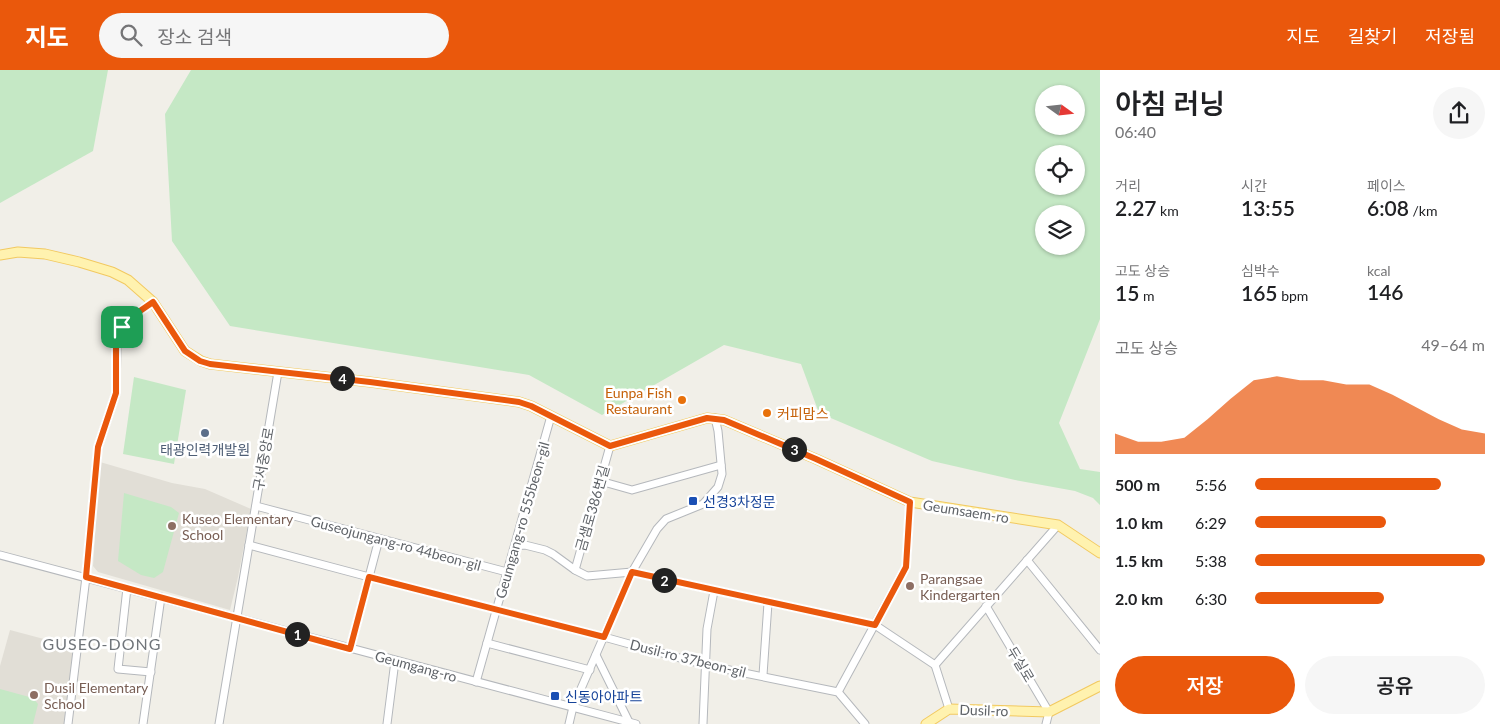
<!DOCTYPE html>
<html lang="ko">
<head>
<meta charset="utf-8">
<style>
	body { margin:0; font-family:Lato,"Noto Sans KR",sans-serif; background:#f6f6f6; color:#202124; height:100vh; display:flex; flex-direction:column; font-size:19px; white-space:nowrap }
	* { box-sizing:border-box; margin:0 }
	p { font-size:16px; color:#757577 }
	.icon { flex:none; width:28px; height:28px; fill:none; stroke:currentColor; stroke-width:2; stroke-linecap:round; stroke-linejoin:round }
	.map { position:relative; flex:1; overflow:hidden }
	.sheet { display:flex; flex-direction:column; background:#fff; width:400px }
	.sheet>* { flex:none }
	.needle { width:32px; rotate:105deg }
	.controls { position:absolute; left:1035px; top:15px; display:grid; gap:10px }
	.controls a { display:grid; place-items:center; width:50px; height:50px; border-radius:50%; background:#fff; box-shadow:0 1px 4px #0004; font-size:25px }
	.pin { position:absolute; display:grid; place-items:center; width:42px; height:42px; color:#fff; margin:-21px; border-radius:10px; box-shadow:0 2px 8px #0006 }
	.km { position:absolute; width:25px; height:25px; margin:-12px; border-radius:50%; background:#222; color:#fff; font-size:14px; line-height:25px; text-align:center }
	.round { display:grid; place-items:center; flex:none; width:52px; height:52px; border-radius:26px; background:#f6f6f6 }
	.head { display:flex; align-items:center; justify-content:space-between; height:85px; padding:0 15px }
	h1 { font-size:28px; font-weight:600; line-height:38px }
	.metrics { display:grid; grid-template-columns:repeat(3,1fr); gap:8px; height:85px; padding:5px 15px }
	.metrics div { display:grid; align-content:center }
	.metrics b { font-size:21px; font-weight:600 }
	.metrics small { font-size:14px; font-weight:400 }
	.metrics p { font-size:14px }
	.chart { height:140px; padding:10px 15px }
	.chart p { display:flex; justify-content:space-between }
	.chart svg { width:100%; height:90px; margin-top:5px; fill:#ea580c; opacity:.7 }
	.primary-button { display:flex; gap:10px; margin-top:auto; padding:10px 15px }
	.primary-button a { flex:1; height:58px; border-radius:30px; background:#ea580c; color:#fff; font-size:20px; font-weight:600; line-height:58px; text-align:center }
	.primary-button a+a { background:#f6f6f6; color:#202124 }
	ul { padding:0 15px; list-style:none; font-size:16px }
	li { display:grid; grid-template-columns:80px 60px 1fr; align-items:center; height:38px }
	li i { height:12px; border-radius:6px; background:#ea580c }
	header { display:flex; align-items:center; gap:30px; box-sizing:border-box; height:70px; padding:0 25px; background:#ea580c; color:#fff }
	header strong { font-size:24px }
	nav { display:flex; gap:28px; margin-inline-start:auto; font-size:18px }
	.search { width:350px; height:45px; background:#f6f6f6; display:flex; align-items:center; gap:12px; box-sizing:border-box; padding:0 18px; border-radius:28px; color:#757577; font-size:19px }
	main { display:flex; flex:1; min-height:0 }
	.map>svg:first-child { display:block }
	.education { fill:#e1ded6 }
	.green { fill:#c5e8c5; fill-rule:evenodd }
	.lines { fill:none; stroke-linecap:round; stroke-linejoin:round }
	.minor-casing { stroke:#b5b8bc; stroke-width:9 }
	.major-casing { stroke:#f2c960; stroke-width:11 }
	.minor { stroke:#fff; stroke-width:7 }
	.major { stroke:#fff2af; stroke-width:9 }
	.route-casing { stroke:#fff; stroke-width:10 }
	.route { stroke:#ea580c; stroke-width:6 }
	.food-dot { fill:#e8710a; stroke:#fff; stroke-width:2 }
	.service-dot { fill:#5c6f8a; stroke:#fff; stroke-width:2 }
	.transit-dot { fill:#1a4fb4; stroke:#fff; stroke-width:2 }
	.education-dot { fill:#8d6e63; stroke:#fff; stroke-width:2 }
	.labels { text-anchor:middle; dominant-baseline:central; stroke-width:5; stroke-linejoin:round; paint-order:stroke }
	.food-label { font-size:14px; fill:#c56008; stroke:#fff; text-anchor:end }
	.service-label { font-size:14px; fill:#4e5e75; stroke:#fff }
	.street-label { font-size:14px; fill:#5f6368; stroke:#fff }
	.transit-label { font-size:14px; fill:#164399; stroke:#fff; text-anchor:start }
	.education-label { font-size:14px; fill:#785e54; stroke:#fff; text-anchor:start }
	.quarter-label { font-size:16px; letter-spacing:1px; fill:#70757a; stroke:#fff }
</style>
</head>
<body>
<header>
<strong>지도</strong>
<div class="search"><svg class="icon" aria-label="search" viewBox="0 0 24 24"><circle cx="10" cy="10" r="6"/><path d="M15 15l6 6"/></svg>장소 검색</div>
<nav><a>지도</a><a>길찾기</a><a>저장됨</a></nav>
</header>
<main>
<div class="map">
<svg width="1100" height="654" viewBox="0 0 1100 654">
	<rect width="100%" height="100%" fill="#f1efe8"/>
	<!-- education -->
	<g class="education">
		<polygon points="100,392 172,413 205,419 251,439 238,507 230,540 98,502 93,496"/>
		<polygon points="10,560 74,577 65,654 0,654 0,596"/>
	</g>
	<!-- green -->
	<g class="green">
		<polygon points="0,0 108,0 93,81 0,133"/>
		<path d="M191,0h909v249l-41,104 21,46 20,3v33l-7,-7 -18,-7 -60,-11 -83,-19 -113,-48 -18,-49 -77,-19 -122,70 -73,-40 -299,-49 -58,-85 -7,-127zM1044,24h32v32h-32zM1044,84h32v32h-32zM1044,144h32v32h-32z"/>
		<polygon points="134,307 186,320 174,394 123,384"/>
		<polygon points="124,423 171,437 179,443 163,502 154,508 141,505 118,491"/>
		<polygon points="0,619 33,628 38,634 33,654 0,654"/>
	</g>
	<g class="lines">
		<defs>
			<g id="minor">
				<polyline points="600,411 632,420 721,395"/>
				<polyline points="256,436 507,502"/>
				<polyline points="249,475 369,507 604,567 705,595 838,622 865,654"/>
				<polyline points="515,476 525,475 545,480 553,484 575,500 587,506 632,502 875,555 935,595 949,639"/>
				<polyline points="0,485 636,654"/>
				<polyline points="1027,490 1100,580"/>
				<polyline points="575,500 610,376"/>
				<polyline points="127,518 118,599 151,602"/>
				<polyline points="986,536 1049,642 1046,654"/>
				<polyline points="487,573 590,600"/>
				<polyline points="350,579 379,469"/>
				<polyline points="596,585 629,652"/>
				<polyline points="935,595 1058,455"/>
				<polyline points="763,605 768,533"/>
				<polyline points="476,612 551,346"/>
				<polyline points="838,622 906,497 910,432"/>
				<polyline points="68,654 86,507 98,377 116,323 117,275 122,257 127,249 153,232"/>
				<polyline points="143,654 161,527"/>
				<polyline points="219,654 278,302"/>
				<polyline points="387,654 395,591"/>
				<polyline points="569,654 573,637 632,502 657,459 666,449 703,434 718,417 722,404 718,361 715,348"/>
				<polyline points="703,654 707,559 714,521"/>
			</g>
			<g id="major">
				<polyline points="0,185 18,182 45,184 79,192 112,202 128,210 153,232 185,281 201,291 210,294 370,312 519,332 531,336 610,376 707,348 724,350 816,389 910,432 1058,455 1100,483"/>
				<polyline points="926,654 949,639 1049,642 1100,616"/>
			</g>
		</defs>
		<!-- minor casing -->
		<use href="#minor" class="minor-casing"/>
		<!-- major casing -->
		<use href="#major" class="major-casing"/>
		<!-- minor -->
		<use href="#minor" class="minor"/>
		<!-- major -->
		<use href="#major" class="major"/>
	</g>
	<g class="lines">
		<defs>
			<polygon id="route" points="153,232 185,281 200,291 210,294 370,312 519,332 531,336 610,376 707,348 724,350 816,389 910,432 906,497 875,555 632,502 604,567 369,507 350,579 86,507 98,377 116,323 116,274 122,257 127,250"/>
		</defs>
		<!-- route casing -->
		<use href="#route" class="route-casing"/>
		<!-- route -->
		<use href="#route" class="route"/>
	</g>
	<!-- markers -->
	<g class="food-dot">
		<circle cx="682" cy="330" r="5"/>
		<circle cx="767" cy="343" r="5"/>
	</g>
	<circle class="service-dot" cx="205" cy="363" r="5"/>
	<g class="transit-dot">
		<rect x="688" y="426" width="10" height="10" rx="2.5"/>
		<rect x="550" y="621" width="10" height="10" rx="2.5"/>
	</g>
	<g class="education-dot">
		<circle cx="172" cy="456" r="5"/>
		<circle cx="910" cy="516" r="5"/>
		<circle cx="34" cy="625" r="5"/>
	</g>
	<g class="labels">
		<!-- food labels -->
		<g class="food-label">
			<text x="672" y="322">Eunpa Fish<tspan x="672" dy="16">Restaurant</tspan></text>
			<text x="777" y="343" text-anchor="start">커피맘스</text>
		</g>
		<!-- service labels -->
		<g class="service-label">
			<text x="205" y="379">태광인력개발원</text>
		</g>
		<!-- street labels -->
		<g class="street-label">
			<text transform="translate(263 389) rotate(-80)">구서중앙로</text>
			<text transform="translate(592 438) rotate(-74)">금샘로386번길</text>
			<text transform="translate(966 441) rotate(9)">Geumsaem-ro</text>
			<text transform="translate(522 450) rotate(-74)">Geumgang-ro 555beon-gil</text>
			<text transform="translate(396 473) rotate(15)">Guseojungang-ro 44beon-gil</text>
			<text transform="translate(688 588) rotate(14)">Dusil-ro 37beon-gil</text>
			<text transform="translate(1021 594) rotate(59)">두실로</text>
			<text transform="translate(416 596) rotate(15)">Geumgang-ro</text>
			<text transform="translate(984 640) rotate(2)">Dusil-ro</text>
		</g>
		<!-- transit labels -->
		<g class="transit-label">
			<text x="703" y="431">선경3차정문</text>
			<text x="565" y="626">신동아아파트</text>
		</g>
		<!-- education labels -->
		<g class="education-label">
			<text x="182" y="448">Kuseo Elementary<tspan x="182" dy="16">School</tspan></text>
			<text x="920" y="508">Parangsae<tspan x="920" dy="16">Kindergarten</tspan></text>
			<text x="44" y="617">Dusil Elementary<tspan x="44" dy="16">School</tspan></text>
		</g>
		<!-- quarter labels -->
		<g class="quarter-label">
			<text x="102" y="573">GUSEO-DONG</text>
		</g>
	</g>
</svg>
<div class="controls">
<a><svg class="needle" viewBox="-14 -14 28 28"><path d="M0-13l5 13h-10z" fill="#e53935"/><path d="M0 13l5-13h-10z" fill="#757577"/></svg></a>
<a><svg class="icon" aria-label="locate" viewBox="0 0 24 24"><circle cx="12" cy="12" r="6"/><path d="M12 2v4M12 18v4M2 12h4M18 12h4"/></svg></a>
<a><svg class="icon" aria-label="layers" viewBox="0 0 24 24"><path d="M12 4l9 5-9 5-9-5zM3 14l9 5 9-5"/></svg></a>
</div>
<div class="pin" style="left:122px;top:257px;background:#1e9e55"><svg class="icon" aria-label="arrive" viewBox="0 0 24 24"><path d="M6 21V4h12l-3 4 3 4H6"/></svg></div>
<b class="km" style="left:297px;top:564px">1</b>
<b class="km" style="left:664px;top:510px">2</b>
<b class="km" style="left:794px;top:379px">3</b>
<b class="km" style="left:342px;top:308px">4</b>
</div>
<section class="sheet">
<div class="head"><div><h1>아침 러닝</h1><p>06:40</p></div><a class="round"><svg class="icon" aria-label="share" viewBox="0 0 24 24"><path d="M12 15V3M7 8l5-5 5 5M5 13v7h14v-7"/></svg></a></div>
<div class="metrics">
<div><p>거리</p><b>2.27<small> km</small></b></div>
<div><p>시간</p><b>13:55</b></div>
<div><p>페이스</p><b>6:08<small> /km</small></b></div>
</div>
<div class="metrics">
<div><p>고도 상승</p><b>15<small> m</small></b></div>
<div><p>심박수</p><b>165<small> bpm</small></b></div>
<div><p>kcal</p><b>146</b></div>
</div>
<div class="chart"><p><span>고도 상승</span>49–64 m</p>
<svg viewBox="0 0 160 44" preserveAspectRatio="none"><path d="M0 44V34L10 38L20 38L30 36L40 27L50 17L60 8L70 6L80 8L90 8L100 10L110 10L120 15L130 21L140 27L150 32L160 34V44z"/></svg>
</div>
<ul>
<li><b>500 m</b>5:56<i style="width:81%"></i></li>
<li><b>1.0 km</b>6:29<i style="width:57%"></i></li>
<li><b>1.5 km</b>5:38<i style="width:100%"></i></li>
<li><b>2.0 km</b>6:30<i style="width:56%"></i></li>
</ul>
<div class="primary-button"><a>저장</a><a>공유</a></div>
</section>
</main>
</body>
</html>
